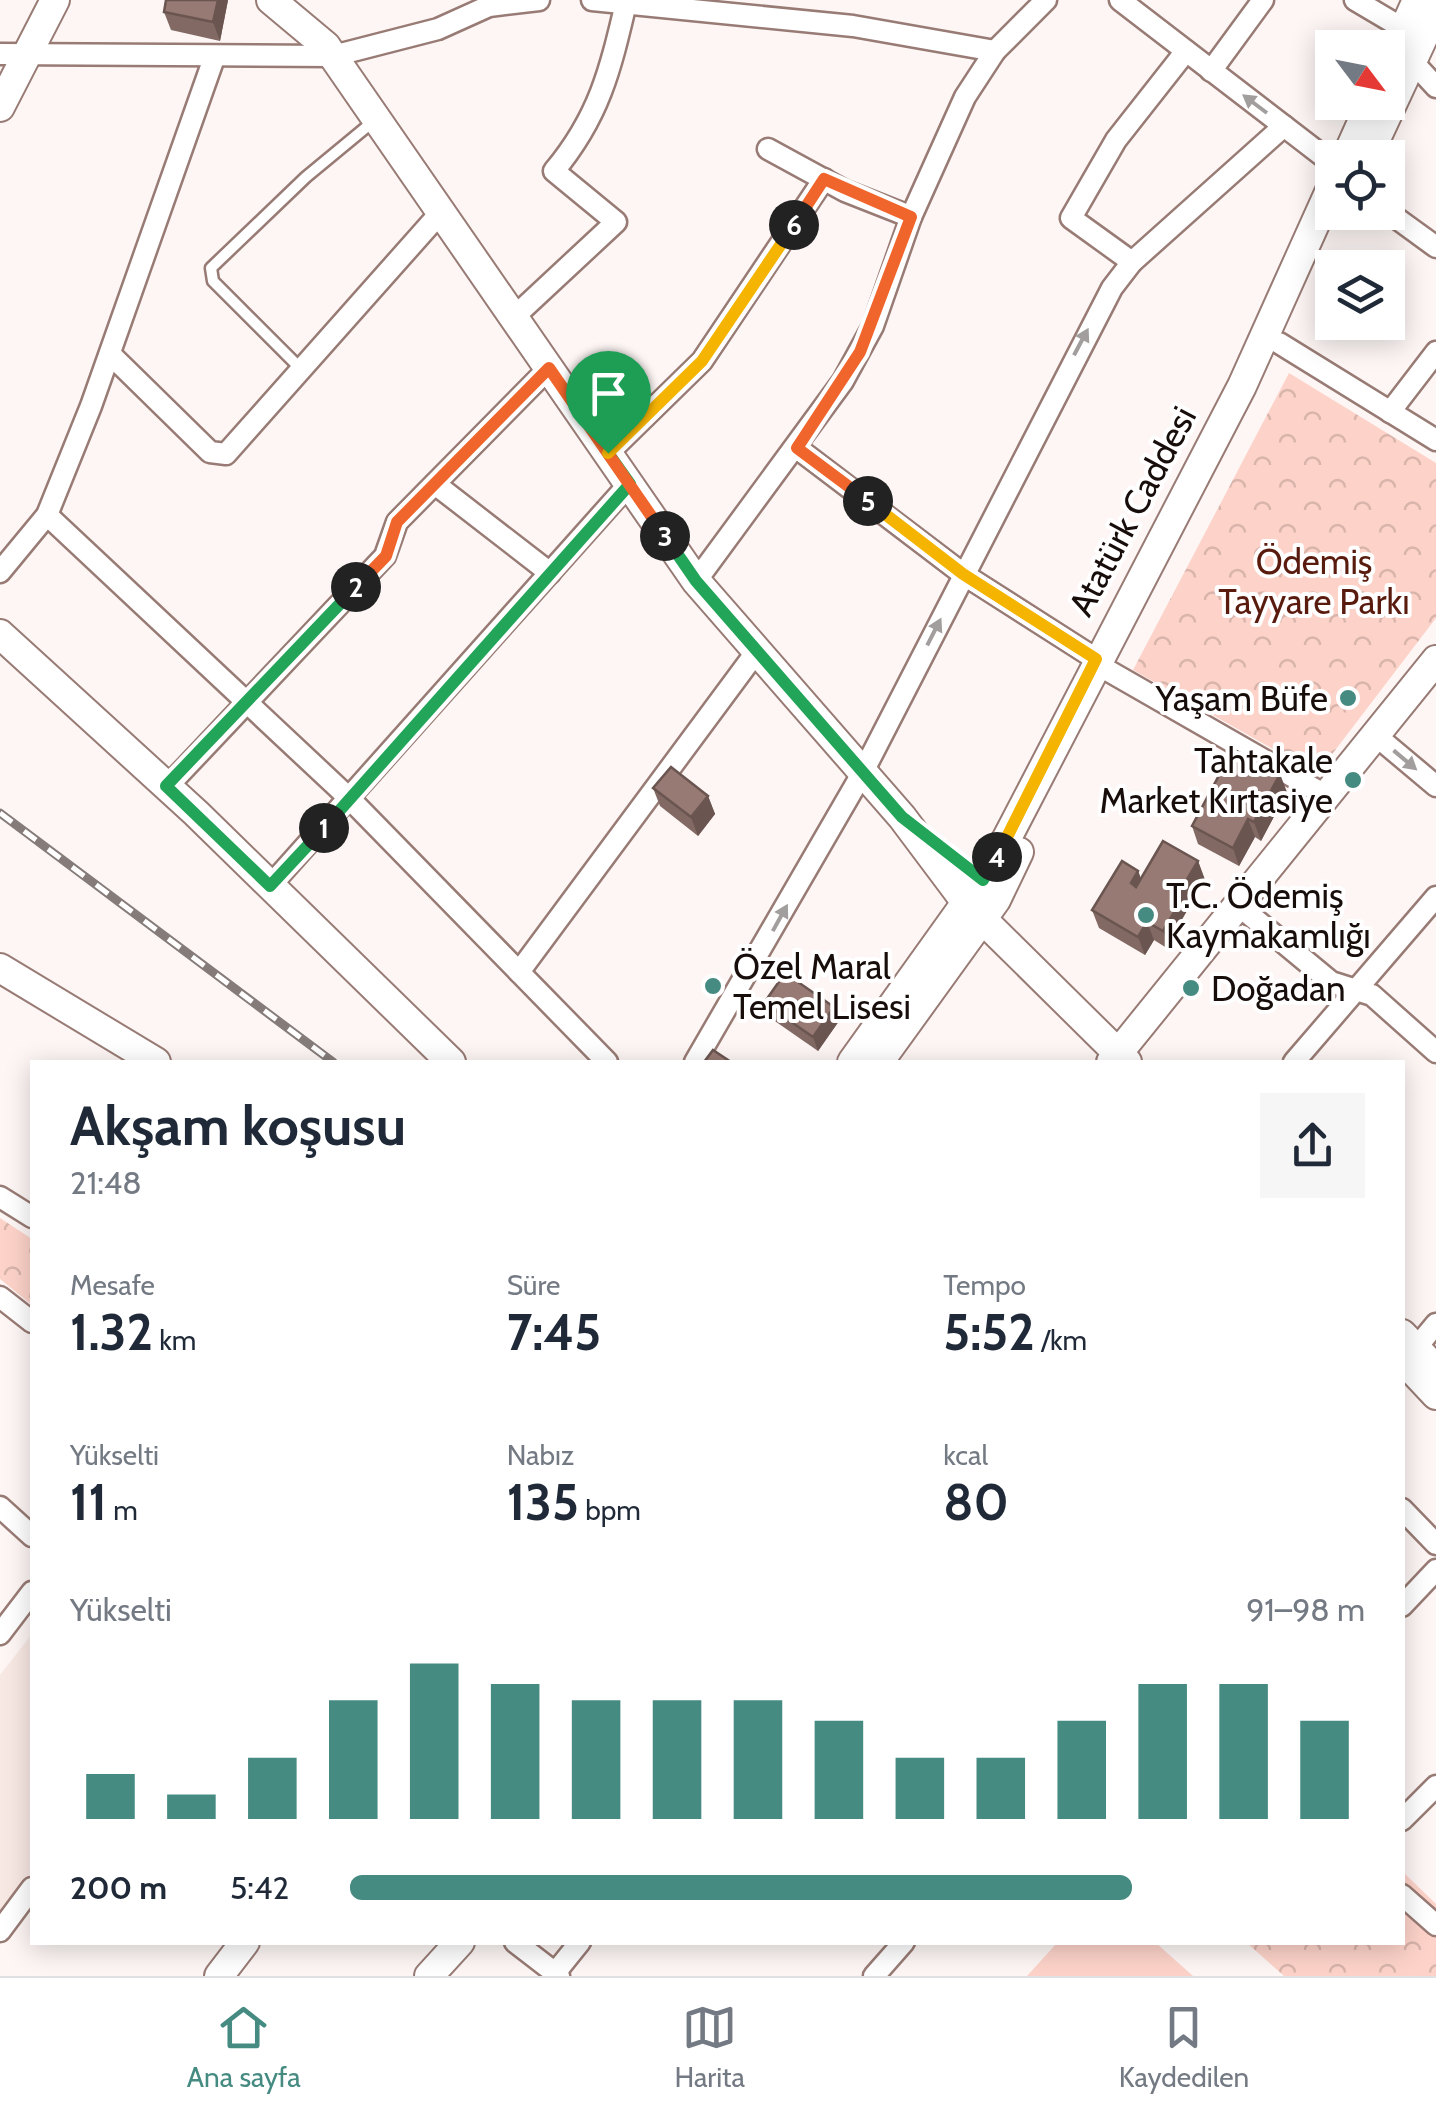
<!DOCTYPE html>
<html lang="tr">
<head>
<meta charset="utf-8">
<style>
	body { margin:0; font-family:Cabin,sans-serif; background:#f6f6f7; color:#1f2937; height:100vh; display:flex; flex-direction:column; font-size:38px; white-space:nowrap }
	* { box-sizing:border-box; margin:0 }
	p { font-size:32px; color:#747a83 }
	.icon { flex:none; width:55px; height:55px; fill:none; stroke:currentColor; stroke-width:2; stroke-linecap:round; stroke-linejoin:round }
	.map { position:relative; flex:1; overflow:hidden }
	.sheet { position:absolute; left:30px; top:1060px; width:1375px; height:885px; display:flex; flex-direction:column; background:#fff; border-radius:0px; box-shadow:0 5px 25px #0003 }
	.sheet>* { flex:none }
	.needle { width:65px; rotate:122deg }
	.fabs { position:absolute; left:1315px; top:30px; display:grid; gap:20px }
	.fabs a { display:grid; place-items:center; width:90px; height:90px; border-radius:0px; background:#fff; box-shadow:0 5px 25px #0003; font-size:50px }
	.pin { position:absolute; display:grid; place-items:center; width:85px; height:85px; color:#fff; margin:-102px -42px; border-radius:50% 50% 50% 0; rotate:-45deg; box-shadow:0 0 10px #0007 }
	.pin .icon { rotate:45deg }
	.km { position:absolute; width:50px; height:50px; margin:-25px; border-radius:50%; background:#222; color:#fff; font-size:28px; line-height:50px; text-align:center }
	.round { display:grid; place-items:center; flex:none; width:105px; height:105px; border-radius:0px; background:#f6f6f7 }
	.overview { display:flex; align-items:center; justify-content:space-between; height:170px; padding:0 40px }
	h1 { font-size:55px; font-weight:700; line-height:75px }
	.figures { display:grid; grid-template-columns:repeat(3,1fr); gap:15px; height:170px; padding:10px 40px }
	.figures div { display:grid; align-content:center }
	.figures b { font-size:50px; font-weight:700 }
	.figures small { font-size:28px; font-weight:400 }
	.figures p { font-size:28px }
	.chart { height:280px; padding:20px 40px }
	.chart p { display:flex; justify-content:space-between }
	.chart svg { width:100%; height:180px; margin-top:10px; stroke:#468b82; stroke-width:6 }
	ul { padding:0 40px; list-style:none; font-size:32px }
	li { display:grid; grid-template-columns:160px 120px 1fr; align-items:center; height:75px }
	li i { height:25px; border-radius:12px; background:#468b82 }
	.dock { display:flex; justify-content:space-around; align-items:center; height:140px; border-top:2px solid #e0e1e3; background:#fff; font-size:28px; color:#747a83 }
	.dock a { display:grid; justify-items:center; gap:5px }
	.dock .selected { color:#468b82 }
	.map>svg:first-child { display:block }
	.built { fill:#f8e8e4 }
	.forest { fill:url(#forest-crowns) }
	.pitch { fill:#fdd3c9 }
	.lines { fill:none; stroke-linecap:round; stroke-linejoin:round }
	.lane-casing { stroke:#987b74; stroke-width:15 }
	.street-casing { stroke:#987b74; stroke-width:25 }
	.secondary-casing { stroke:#987b74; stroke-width:32 }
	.lane { stroke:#fff; stroke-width:10 }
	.street { stroke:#fff; stroke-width:20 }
	.secondary { stroke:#fff; stroke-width:28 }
	.rail-casing { stroke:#857c7a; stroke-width:9 }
	.rail { stroke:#fff; stroke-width:5; stroke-dasharray:15; stroke-linecap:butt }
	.wall { fill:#826963 }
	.shaded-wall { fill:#6a5550 }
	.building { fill:#977a73; stroke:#6a5550; stroke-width:2.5 }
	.oneway { fill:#a29e9d }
	.split-1-casing { stroke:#fff; stroke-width:20 }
	.split-2-casing { stroke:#fff; stroke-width:20 }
	.split-3-casing { stroke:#fff; stroke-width:20 }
	.split-4-casing { stroke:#fff; stroke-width:20 }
	.split-5-casing { stroke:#fff; stroke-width:20 }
	.split-6-casing { stroke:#fff; stroke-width:20 }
	.split-7-casing { stroke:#fff; stroke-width:20 }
	.split-1 { stroke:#22a559; stroke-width:12 }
	.split-2 { stroke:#22a559; stroke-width:12 }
	.split-3 { stroke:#f0652b; stroke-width:12 }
	.split-4 { stroke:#22a559; stroke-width:12 }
	.split-5 { stroke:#f5b400; stroke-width:12 }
	.split-6 { stroke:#f0652b; stroke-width:12 }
	.split-7 { stroke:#f5b400; stroke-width:12 }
	.poi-dot { fill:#468b82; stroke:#fff; stroke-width:4 }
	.labels { text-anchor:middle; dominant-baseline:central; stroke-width:8; stroke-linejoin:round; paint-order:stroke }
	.street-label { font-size:35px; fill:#170d0a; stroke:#fff }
	.park-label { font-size:35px; fill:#591b0e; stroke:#fff }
	.poi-label { font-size:35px; fill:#170d0a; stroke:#fff; text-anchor:start }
</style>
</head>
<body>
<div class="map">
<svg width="1436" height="1976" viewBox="0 0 1436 1976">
	<defs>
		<pattern id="forest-crowns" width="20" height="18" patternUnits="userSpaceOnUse" patternTransform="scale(2.5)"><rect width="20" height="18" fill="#fdd3c9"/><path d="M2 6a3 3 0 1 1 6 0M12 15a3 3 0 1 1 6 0" fill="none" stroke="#d8b4ab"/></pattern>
	</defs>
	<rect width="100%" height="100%" fill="#fdf6f5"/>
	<!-- built -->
	<polygon class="built" points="32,1634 32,1874 0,1917 0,1675"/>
	<!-- forest -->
	<g class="forest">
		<polygon points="1289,373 1436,463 1436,618 1317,774 1133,670"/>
		<polygon points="0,1218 32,1239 32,1305 0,1279"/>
		<polygon points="1403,1872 1436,1904 1436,1976 1284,1976 1247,1943 1402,1942"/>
	</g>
	<!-- pitch -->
	<polygon class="pitch" points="1057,1943 1156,1943 1193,1976 1027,1976"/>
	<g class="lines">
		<defs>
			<polyline id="lane" points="301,369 213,281 211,268 306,177 375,120"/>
			<g id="street">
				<polyline points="592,0 853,26 995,51"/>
				<polyline points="1120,0 1332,163"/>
				<polyline points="1355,0 1404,29"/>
				<polyline points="0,54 333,56 438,29 489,6 539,0"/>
				<polyline points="1412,61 1436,87"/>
				<polyline points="1211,71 1263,0"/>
				<polyline points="768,149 845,191 911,217"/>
				<polyline points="1388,212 1436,247"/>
				<polyline points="1132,262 1071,218 1116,140 1186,51"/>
				<path d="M514,317l102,-95 -62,-51c45,-54 56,-100 72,-168"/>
				<polyline points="1279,343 1436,440"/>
				<polyline points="110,354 210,452 226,454 441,212"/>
				<polyline points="1390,412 1436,352"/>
				<polyline points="797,448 963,574 1096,659"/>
				<polyline points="608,453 702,361 824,179"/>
				<polyline points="435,484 550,573"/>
				<polyline points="47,515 350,799 607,1062"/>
				<polyline points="0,572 47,515 91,406 214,58"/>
				<polyline points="696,581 843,381 873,326 911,217 965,97 995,51 1046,0"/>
				<polyline points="1107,670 1325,795"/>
				<polyline points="1374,734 1436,786"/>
				<polyline points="167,787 385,556 397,522 549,368"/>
				<polyline points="270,886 629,484"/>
				<polyline points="1238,905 1331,982 1372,995 1436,1052"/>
				<polyline points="519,972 757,651"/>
				<polyline points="695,1062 863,772 1112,288 1132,262 1284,126"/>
				<polyline points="1294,1062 1436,897"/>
				<polyline points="0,1197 32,1217"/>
				<polyline points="0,1297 32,1322"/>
				<polyline points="1416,1348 1436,1324"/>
				<polyline points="0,1507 32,1536"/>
				<polyline points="1402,1509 1436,1544"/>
				<polyline points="1402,1606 1436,1570"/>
				<polyline points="0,1634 32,1592"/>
				<polyline points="1402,1820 1436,1786"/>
				<polyline points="1402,1895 1436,1925"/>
				<polyline points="0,1931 32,1888"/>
				<polyline points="515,1942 559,1976"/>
				<polyline points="555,1973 580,1942"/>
				<polyline points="874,1976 904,1942"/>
			</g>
			<g id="secondary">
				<polyline points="271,0 326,46 696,581 902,817 968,905 1127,1062"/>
				<polyline points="1388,65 1417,0"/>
				<polyline points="0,107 55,0"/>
				<polyline points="1346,158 1371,102"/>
				<polyline points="1367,158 1436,10"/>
				<polyline points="0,634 196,813 451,1062"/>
				<polyline points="0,968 156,1062"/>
				<polyline points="852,1062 993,865 1242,386 1332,186"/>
				<polyline points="879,1062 996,900 1019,852"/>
				<polyline points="1111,1062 1436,660"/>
				<polyline points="1402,1334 1436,1369"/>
				<polyline points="1404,1361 1436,1395"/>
				<polyline points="219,1976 245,1942"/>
				<polyline points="429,1976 460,1942"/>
			</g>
		</defs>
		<!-- lane casing -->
		<use href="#lane" class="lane-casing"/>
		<!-- street casing -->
		<use href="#street" class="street-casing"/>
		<!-- secondary casing -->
		<use href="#secondary" class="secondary-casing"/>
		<!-- lane -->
		<use href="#lane" class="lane"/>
		<!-- street -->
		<use href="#street" class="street"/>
		<!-- secondary -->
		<use href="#secondary" class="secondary"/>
		<defs>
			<polyline id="rail" points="0,813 333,1062"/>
		</defs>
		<!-- rail casing -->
		<use href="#rail" class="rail-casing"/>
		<!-- rail -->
		<use href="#rail" class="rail"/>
	</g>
	<!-- wall -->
	<g class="wall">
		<polygon points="228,0 220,41 171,30 164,12"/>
		<polygon points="653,788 708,796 715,814 698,836 660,806"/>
		<polygon points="1287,792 1261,841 1255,837 1239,866 1198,844 1192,826"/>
		<polygon points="1198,861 1205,880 1181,921 1183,928 1170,950 1154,940 1145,955 1099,928 1092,910 1138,871 1141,879"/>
		<polygon points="764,1003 839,1021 818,1051 769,1017"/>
	</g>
	<!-- shaded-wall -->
	<g class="shaded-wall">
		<polygon points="218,0 228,0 220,41 213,22"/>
		<polygon points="1280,774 1287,792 1261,841 1254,822"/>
		<polygon points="708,796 715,814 698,836 691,817"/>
		<polygon points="1248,819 1255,837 1239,866 1233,848"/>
		<polygon points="1198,861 1205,880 1181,921 1183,928 1170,950 1163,931 1171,906"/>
		<polygon points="1138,871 1145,889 1137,902 1131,883"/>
		<polygon points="1147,922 1154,940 1145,955 1138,937"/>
		<polygon points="834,1007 839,1021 818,1051 813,1037"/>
	</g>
	<!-- building -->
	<g class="building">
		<polygon points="166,0 218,0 213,22 164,12"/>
		<polygon points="1233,749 1280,774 1254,822 1248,819 1233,848 1192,826"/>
		<polygon points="671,767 708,796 691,817 653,788"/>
		<polygon points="1163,841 1198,861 1171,906 1176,909 1163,931 1147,922 1138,937 1092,910 1122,861 1138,871 1131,883 1136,887"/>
		<polygon points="785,973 834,1007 813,1037 764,1003"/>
		<polygon points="713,1050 731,1062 704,1062"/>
	</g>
	<!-- one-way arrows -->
	<defs><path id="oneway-solid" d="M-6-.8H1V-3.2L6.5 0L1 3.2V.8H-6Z" transform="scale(2.5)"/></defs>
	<g class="oneway">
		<use href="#oneway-solid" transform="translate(1255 104) rotate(-143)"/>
		<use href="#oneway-solid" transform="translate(1081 342) rotate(-62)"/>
		<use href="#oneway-solid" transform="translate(934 632) rotate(-63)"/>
		<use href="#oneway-solid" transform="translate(1405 760) rotate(40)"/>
		<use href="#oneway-solid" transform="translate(780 918) rotate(-61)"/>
	</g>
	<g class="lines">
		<defs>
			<polyline id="split-1" points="324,828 630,484 608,453"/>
			<polyline id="split-2" points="324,828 270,886 166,786 356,587"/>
			<polyline id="split-3" points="356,587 386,556 397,522 549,368 665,536"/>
			<polyline id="split-4" points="665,536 696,581 902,817 983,880 997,857"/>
			<polyline id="split-5" points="868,501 963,574 1096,659 997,857"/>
			<polyline id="split-6" points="794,225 824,179 911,217 860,352 797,448 868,501"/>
			<polyline id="split-7" points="608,453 702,361 794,225"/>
		</defs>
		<!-- split-1 casing -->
		<use href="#split-1" class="split-1-casing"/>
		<!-- split-2 casing -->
		<use href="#split-2" class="split-2-casing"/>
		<!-- split-3 casing -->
		<use href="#split-3" class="split-3-casing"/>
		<!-- split-4 casing -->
		<use href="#split-4" class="split-4-casing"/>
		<!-- split-5 casing -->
		<use href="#split-5" class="split-5-casing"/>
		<!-- split-6 casing -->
		<use href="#split-6" class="split-6-casing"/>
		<!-- split-7 casing -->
		<use href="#split-7" class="split-7-casing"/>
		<!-- split-1 -->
		<use href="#split-1" class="split-1"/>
		<!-- split-2 -->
		<use href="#split-2" class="split-2"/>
		<!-- split-3 -->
		<use href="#split-3" class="split-3"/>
		<!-- split-4 -->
		<use href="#split-4" class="split-4"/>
		<!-- split-5 -->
		<use href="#split-5" class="split-5"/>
		<!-- split-6 -->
		<use href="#split-6" class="split-6"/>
		<!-- split-7 -->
		<use href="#split-7" class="split-7"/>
	</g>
	<!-- markers -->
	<g class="poi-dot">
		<circle cx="1348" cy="698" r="10"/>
		<circle cx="1353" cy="780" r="10"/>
		<circle cx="1146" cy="915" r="10"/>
		<circle cx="713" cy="986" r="10"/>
		<circle cx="1191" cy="988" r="10"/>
	</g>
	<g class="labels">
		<!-- street labels -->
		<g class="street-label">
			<text transform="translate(1132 511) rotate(-62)">Atatürk Caddesi</text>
		</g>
		<!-- park labels -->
		<g class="park-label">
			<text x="1314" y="561">Ödemiş<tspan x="1314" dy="40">Tayyare Parkı</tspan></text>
		</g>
		<!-- poi labels -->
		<g class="poi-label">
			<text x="1328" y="698" text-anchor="end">Yaşam Büfe</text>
			<text x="1333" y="760" text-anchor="end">Tahtakale<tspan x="1333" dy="40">Market Kırtasiye</tspan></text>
			<text x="1166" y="895">T.C. Ödemiş<tspan x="1166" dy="40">Kaymakamlığı</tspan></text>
			<text x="733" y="966">Özel Maral<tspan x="733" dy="40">Temel Lisesi</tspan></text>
			<text x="1211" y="988">Doğadan</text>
		</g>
	</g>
</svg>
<div class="fabs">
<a><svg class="needle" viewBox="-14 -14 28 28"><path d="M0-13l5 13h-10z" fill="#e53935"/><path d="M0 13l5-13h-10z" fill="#747a83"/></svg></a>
<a><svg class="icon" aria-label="locate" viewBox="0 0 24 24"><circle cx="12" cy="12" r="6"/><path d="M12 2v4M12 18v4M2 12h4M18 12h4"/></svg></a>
<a><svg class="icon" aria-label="layers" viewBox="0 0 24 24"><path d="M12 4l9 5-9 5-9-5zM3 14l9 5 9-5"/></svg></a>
</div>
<div class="pin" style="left:608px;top:453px;background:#1e9e55"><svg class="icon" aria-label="arrive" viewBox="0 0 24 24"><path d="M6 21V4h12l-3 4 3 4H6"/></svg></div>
<b class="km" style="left:324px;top:828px">1</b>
<b class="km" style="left:356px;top:587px">2</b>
<b class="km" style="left:665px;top:536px">3</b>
<b class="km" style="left:997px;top:857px">4</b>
<b class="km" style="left:868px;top:501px">5</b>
<b class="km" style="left:794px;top:225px">6</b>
<section class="sheet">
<div class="overview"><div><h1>Akşam koşusu</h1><p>21:48</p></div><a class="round"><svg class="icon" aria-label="share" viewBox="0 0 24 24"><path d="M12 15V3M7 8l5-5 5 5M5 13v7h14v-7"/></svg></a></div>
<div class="figures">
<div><p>Mesafe</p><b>1.32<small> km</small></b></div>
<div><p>Süre</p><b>7:45</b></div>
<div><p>Tempo</p><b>5:52<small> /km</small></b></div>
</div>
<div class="figures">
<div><p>Yükselti</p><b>11<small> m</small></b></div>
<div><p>Nabız</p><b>135<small> bpm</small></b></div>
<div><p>kcal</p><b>80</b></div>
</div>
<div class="chart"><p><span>Yükselti</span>91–98 m</p>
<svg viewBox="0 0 160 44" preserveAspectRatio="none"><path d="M5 44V33M15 44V38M25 44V29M35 44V15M45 44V6M55 44V11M65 44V15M75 44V15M85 44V15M95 44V20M105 44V29M115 44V29M125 44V20M135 44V11M145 44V11M155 44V20"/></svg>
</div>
<ul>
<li><b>200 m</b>5:42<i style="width:77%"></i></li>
</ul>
</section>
</div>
<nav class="dock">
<a class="selected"><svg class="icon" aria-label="home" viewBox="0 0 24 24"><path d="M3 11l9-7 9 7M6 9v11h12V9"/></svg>Ana sayfa</a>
<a><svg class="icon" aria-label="map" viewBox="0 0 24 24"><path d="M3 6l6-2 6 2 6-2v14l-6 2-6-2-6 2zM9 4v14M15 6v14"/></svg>Harita</a>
<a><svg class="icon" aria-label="saved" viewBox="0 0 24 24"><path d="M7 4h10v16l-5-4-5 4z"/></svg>Kaydedilen</a>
</nav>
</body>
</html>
